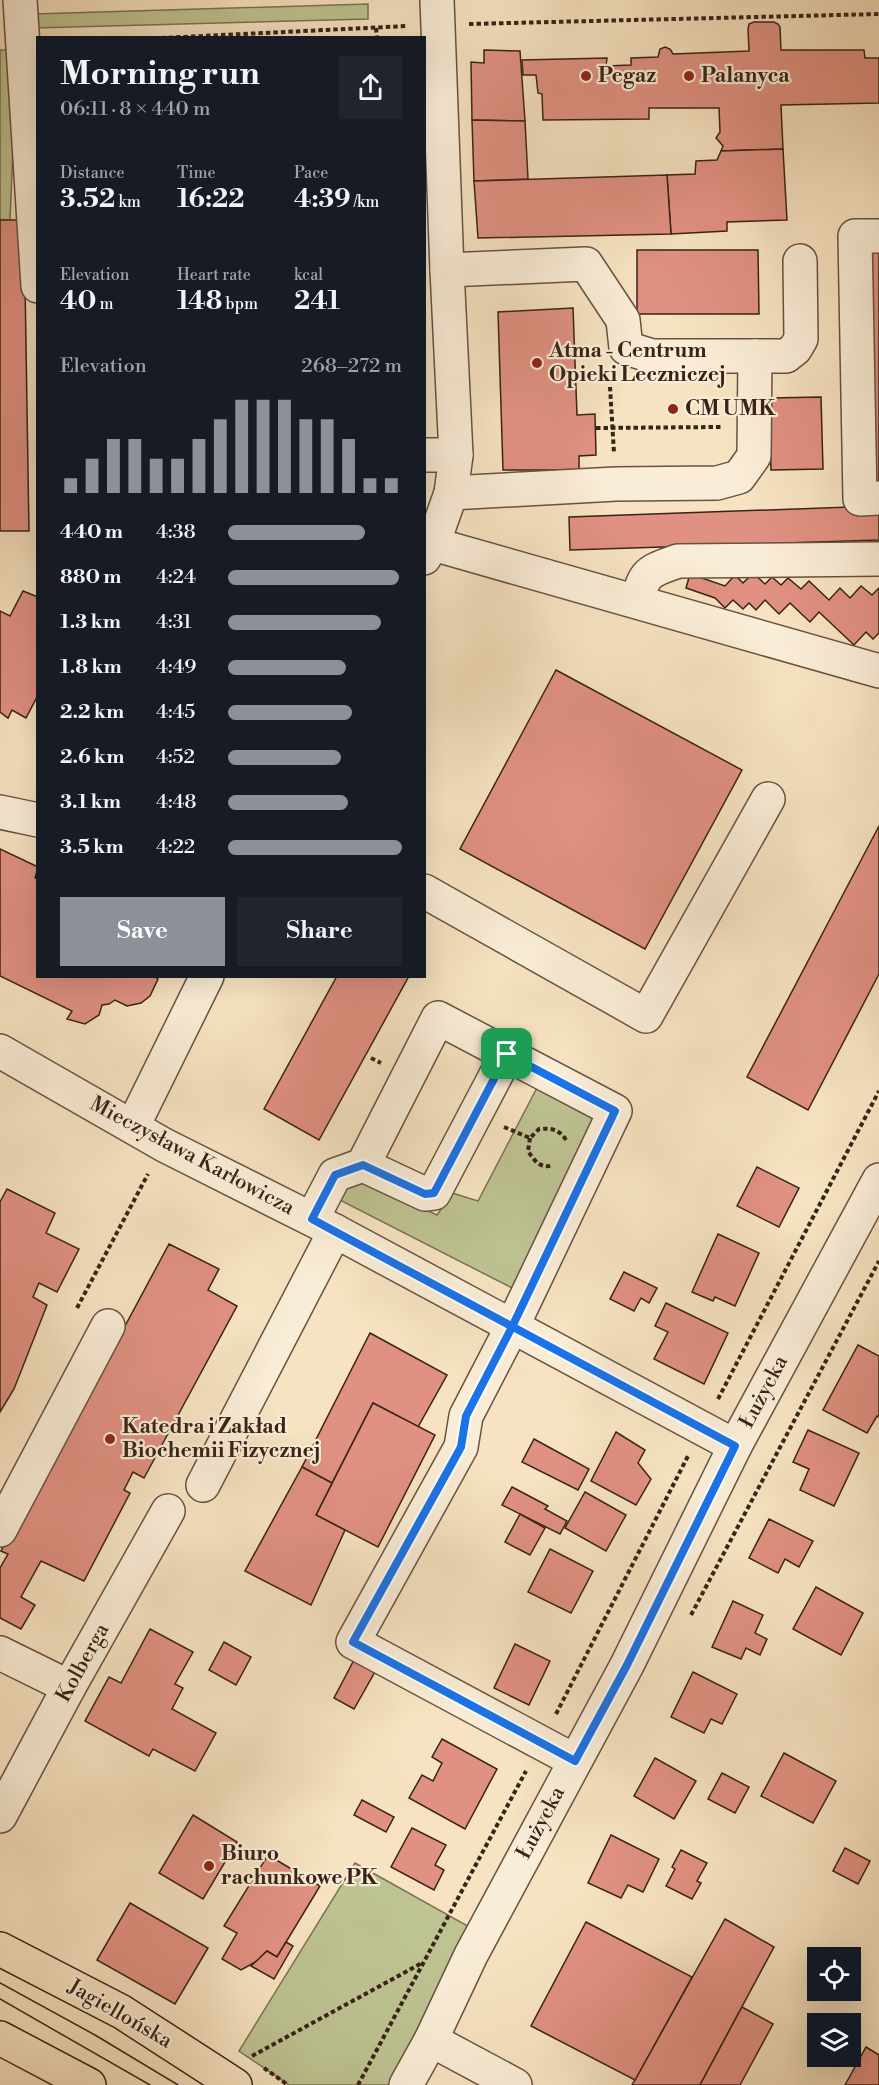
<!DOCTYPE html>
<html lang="en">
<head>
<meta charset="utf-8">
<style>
	body { margin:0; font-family:"Libre Bodoni",serif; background:#20242c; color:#f1f3f6; height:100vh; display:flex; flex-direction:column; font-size:22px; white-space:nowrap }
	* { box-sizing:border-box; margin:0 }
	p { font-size:20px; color:#9ea1a6 }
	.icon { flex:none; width:33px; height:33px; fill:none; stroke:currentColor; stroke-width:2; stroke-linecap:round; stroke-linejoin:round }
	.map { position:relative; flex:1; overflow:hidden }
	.drawer { position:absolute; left:36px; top:36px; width:390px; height:942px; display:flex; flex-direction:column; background:#171b24; border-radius:0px; box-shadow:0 6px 24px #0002 }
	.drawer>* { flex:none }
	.buttons { position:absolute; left:807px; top:1947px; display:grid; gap:12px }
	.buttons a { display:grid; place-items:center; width:54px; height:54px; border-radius:0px; background:#171b24; box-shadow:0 6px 24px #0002; font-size:30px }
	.pin { position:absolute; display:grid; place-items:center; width:51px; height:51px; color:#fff; margin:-26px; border-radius:12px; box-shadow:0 3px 9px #0006 }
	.round { display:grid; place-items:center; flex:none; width:63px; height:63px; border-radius:0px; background:#20242c }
	.overview { display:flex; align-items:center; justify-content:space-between; height:102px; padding:0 24px }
	h1 { font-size:33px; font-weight:700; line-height:45px }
	.figures { display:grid; grid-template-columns:repeat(3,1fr); gap:9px; height:102px; padding:6px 24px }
	.figures div { display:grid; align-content:center }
	.figures b { font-size:26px; font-weight:700 }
	.figures small { font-size:16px; font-weight:400 }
	.figures p { font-size:16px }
	.chart { height:168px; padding:12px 24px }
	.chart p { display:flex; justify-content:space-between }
	.chart svg { width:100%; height:108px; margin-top:6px; stroke:#8c9099; stroke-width:6 }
	.primary-button { display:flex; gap:12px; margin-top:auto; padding:12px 24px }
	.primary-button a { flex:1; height:69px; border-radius:0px; background:#8c9099; color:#fff; font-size:24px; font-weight:700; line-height:69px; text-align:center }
	.primary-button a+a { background:#20242c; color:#f1f3f6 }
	ul { padding:0 24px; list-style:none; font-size:20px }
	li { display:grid; grid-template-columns:96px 72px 1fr; align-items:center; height:45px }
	li i { height:15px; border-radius:8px; background:#8c9099 }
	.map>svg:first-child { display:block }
	.green { fill:#bec392; stroke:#7c7254; stroke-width:1.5 }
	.building { fill:#e19182; stroke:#392217; stroke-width:1.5 }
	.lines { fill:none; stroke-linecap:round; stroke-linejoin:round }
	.minor-casing { stroke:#685242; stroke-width:36 }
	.major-casing { stroke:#392217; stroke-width:36 }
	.path { stroke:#392217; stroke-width:4; stroke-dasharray:4.5 3; stroke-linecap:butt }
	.minor { stroke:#faedd7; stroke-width:33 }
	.major { stroke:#f7e3c1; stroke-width:33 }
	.tram { stroke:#392217; stroke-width:1.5 }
	.route-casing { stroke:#fff; stroke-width:12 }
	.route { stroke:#1a73e8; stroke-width:8 }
	.poi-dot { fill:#8f2418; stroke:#faedd7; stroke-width:2 }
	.labels { text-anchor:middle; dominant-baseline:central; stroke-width:4.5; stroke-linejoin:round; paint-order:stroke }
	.poi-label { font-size:21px; font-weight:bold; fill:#392217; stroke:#faedd7; text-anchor:start }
	.street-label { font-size:21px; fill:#392217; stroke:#faedd7 }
</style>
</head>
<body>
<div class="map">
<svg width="879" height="2085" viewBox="0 0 879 2085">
	<rect width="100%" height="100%" fill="#f7e3c1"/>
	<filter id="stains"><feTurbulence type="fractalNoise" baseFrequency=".00333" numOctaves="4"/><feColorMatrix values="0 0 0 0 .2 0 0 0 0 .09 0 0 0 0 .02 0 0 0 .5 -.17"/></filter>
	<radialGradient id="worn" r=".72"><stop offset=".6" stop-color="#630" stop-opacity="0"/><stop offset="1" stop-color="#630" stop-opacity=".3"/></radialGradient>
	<!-- green -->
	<g class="green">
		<polygon points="368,4 368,19 35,28 34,14"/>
		<polygon points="0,50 17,50 10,220 0,220"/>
		<polygon points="540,1082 595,1111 600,1126 514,1289 334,1197 353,1177 437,1215 452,1193 478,1201"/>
		<polygon points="355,1863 482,1934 406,2085 289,2085 239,2051"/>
	</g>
	<!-- building -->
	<g class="building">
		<polygon points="754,22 774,22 778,24 780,27 781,50 864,50 865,58 879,58 879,103 781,105 783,149 721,151 723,146 716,138 720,132 719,108 649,108 649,119 543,120 542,94 538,93 536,75 523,75 522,60 607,58 606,66 631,65 631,58 658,57 660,49 665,47 670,49 673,54 749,51 748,29 749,24"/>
		<polygon points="484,50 520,51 525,121 472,120 471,62 484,63"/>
		<polygon points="472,120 525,121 528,179 474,181"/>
		<polygon points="783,149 787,220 727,222 727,231 671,234 667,175 695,174 696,161 717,160 721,151"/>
		<polygon points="667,175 671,234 478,238 474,181"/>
		<polygon points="0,220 24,220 29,531 0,531"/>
		<polygon points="866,249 879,249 879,492 874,492"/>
		<polygon points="637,250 758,250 759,314 637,314"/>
		<polygon points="573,308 577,415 595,414 596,455 579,456 579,470 503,470 498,312"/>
		<polygon points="821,397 823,469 771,470 769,398"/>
		<polygon points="879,506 879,540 570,550 569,517"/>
		<polygon points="753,573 765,584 772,577 781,585 788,578 801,589 809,581 829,600 840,588 850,598 861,586 872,595 879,588 879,633 873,639 866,632 854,645 819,612 810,622 790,603 779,614 765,600 756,610 749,603 743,609 733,600 725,608 715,598 686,588 690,574 725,586 735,575 743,583"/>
		<polygon points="23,591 38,597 38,695 26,718 12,710 8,718 0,712 0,611 10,616"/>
		<polygon points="556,670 742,770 645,949 460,849"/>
		<polygon points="879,826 879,974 808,1110 747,1077"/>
		<polygon points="0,849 38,867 35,878 38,879 38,976 154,976 158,979 150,996 141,1003 127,1006 115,1000 109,1004 102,1005 99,1015 85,1024 67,1019 72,1011 0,976"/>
		<polygon points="337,976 409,976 319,1140 264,1109"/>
		<polygon points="757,1167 799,1188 779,1227 737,1206"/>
		<polygon points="7,1189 55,1213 46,1233 79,1249 57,1292 39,1283 33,1297 47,1305 14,1389 0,1412 0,1202"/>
		<polygon points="718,1234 759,1253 735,1306 715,1297 713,1301 692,1292"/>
		<polygon points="169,1244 219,1269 208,1290 237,1306 144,1478 133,1472 124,1490 130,1493 84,1581 41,1561 21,1597 35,1605 21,1629 0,1618 0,1568 8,1554 1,1551 43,1472 81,1408"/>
		<polygon points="624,1272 657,1288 649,1303 641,1298 634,1311 610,1299"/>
		<polygon points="666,1303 728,1333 704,1384 654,1359 668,1332 655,1326"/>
		<polygon points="370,1333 447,1375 418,1427 373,1403 332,1483 302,1467"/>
		<polygon points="858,1345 879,1356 879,1417 877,1416 867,1433 823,1410"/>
		<polygon points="373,1403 435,1435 378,1547 316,1515"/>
		<polygon points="808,1430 859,1453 834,1506 800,1490 809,1469 793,1462"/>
		<polygon points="616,1432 645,1450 638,1463 651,1479 636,1505 591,1481"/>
		<polygon points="534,1439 589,1469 578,1490 522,1462"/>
		<polygon points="302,1467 332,1483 316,1515 345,1530 311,1605 245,1571"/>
		<polygon points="512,1487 548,1506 545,1509 567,1521 560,1534 502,1505"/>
		<polygon points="585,1492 626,1515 606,1551 565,1528"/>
		<polygon points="520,1514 545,1528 530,1555 505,1542"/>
		<polygon points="769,1519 813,1541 799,1567 785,1559 778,1573 749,1558"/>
		<polygon points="550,1549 593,1571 571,1613 528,1592"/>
		<polygon points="816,1587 863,1613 841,1655 793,1629"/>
		<polygon points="733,1601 763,1615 755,1633 767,1639 760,1655 746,1648 741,1659 712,1647"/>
		<polygon points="150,1629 193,1652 175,1684 183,1688 172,1709 216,1733 195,1771 153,1749 149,1756 85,1721 109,1677 121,1683"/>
		<polygon points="224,1642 251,1657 236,1685 209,1670"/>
		<polygon points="515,1644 550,1661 529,1705 494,1688"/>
		<polygon points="355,1658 376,1670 354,1709 334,1698"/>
		<polygon points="693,1672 737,1694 722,1724 711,1719 704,1733 671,1717"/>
		<polygon points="442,1739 497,1769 465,1829 409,1798 422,1775 433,1781 442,1763 432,1757"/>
		<polygon points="784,1753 836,1781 813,1823 761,1796"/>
		<polygon points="655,1758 696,1781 674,1819 634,1796"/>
		<polygon points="722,1773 749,1787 735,1813 708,1799"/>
		<polygon points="362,1800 394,1817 386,1832 354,1815"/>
		<polygon points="193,1815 237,1842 203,1899 159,1873"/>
		<polygon points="412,1828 446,1845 435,1865 444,1870 434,1890 391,1867"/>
		<polygon points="611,1835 659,1859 643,1892 628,1885 621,1898 588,1883"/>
		<polygon points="845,1848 870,1861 858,1884 833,1871"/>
		<polygon points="681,1850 707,1863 697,1881 701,1883 692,1899 666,1886 675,1869 672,1867"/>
		<polygon points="268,1855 320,1886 277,1957 267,1951 257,1961 241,1970 222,1959 237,1933 224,1926"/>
		<polygon points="130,1903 208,1948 175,2004 97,1960"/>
		<polygon points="725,1919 774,1947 700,2085 632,2085"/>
		<polygon points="586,1922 692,1977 635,2080 531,2026"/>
		<polygon points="286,1942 293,1946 274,1979 251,1966 267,1951 277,1957"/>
		<polygon points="742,2007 773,2024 740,2085 700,2085"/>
		<polygon points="866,2047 879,2055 879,2085 845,2085"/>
	</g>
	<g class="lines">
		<defs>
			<g id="minor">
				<polyline points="20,0 38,286"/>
				<polyline points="879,236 855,236 860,499 879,498"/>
				<polyline points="447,270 586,264 623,320 626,348 652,356 786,356 795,349 801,339 800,261"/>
				<polyline points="424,455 456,455"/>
				<polyline points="451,493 616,484 717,483 739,477 754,456 755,356"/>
				<polyline points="433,544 879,671"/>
				<polyline points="424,558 433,544 451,493 456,455 447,270 437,0"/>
				<path d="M638,601c5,-30 13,-30 40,-40l201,-2"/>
				<polyline points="0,812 38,820"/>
				<polyline points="424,891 646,1016 768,799"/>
				<polyline points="0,1051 164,1145 335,1231 735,1446"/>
				<polyline points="133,1126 207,976"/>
				<polyline points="363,1165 425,1194 434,1193 507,1054"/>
				<polyline points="312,1219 335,1175 363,1165 438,1018 615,1111 512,1327 466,1416 461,1447 353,1642 575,1761"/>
				<polyline points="203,1485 335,1231"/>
				<polyline points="0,1530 108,1326"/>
				<polyline points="0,1653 69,1687"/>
				<polyline points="0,1816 69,1687 168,1511"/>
				<polyline points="431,2040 515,2085"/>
				<polyline points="406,2085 431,2040 471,1955 627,1665 735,1446 879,1180"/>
			</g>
			<g id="major">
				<polyline points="0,1949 122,2012 235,2085"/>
				<polyline points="0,2038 89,2085"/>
			</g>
		</defs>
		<!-- minor casing -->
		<use href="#minor" class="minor-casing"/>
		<!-- major casing -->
		<use href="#major" class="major-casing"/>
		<!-- path -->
		<g class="path">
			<polyline points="469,24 879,14"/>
			<polyline points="376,28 377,38"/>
			<polyline points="161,38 407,26"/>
			<polyline points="610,387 614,453"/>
			<polyline points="596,428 721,427"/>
			<polyline points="371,1058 381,1063"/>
			<path d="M504,1127l26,11 9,-9c12,-1 20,0 27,11"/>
			<path d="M530,1138l-2,13c6,9 13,19 25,14"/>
			<polyline points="77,1308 148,1174"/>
			<polyline points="718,1399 879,1091"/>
			<polyline points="691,1615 879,1261"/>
			<polyline points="556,1714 688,1456"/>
			<polyline points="252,2056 422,1963"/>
			<polyline points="264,2068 288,2085"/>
			<polyline points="358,2085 526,1771"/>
		</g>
		<!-- minor -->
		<use href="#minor" class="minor"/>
		<!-- major -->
		<use href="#major" class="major"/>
		<!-- tram -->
		<g class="tram">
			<polyline points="0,1983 95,2035 178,2085"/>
			<polyline points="0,1999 150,2085"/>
		</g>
	</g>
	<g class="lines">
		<defs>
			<polyline id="route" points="507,1054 434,1193 425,1194 363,1165 335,1175 312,1219 334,1231 735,1446 627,1665 575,1761 353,1642 461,1447 466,1416 512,1327 615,1111 507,1054"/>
		</defs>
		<!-- route casing -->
		<use href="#route" class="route-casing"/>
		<!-- route -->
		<use href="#route" class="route"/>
	</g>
	<!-- markers -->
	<g class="poi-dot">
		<circle cx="586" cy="76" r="6"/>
		<circle cx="689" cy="76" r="6"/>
		<circle cx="537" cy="363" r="6"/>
		<circle cx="673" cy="409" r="6"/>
		<circle cx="110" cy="1439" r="6"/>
		<circle cx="209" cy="1866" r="6"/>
	</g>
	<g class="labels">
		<!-- poi labels -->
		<g class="poi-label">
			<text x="598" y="76">Pegaz</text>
			<text x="701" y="76">Palanyca</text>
			<text x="549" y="351">Atma - Centrum<tspan x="549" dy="24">Opieki Leczniczej</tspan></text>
			<text x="685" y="409">CM UMK</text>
			<text x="122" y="1427">Katedra i Zakład<tspan x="122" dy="24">Biochemii Fizycznej</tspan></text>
			<text x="221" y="1854">Biuro<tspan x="221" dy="24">rachunkowe PK</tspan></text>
		</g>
		<!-- street labels -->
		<g class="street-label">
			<text transform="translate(192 1156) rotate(28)">Mieczysława Karłowicza</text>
			<text transform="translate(764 1392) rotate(-62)">Łużycka</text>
			<text transform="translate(83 1663) rotate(-61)">Kolberga</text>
			<text transform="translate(541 1823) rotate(-62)">Łużycka</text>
			<text transform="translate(120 2014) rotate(30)">Jagiellońska</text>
		</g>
	</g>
	<rect width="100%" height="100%" filter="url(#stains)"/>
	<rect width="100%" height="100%" fill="url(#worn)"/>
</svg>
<div class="buttons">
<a><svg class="icon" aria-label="locate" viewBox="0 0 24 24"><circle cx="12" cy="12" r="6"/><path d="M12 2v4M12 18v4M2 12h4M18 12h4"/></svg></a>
<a><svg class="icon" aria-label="layers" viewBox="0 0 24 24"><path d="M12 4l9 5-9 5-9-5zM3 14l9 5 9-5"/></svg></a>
</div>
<div class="pin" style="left:507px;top:1054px;background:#1e9e55"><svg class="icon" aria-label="arrive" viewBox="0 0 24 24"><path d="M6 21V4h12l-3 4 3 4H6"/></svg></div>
<section class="drawer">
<div class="overview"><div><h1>Morning run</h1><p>06:11 · 8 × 440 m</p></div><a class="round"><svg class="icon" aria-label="share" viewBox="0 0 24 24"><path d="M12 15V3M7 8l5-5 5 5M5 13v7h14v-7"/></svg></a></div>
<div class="figures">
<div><p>Distance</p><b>3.52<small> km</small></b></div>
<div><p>Time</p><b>16:22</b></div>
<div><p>Pace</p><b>4:39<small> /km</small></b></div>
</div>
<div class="figures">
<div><p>Elevation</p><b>40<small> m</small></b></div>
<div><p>Heart rate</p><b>148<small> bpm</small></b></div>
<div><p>kcal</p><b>241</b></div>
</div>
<div class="chart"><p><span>Elevation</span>268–272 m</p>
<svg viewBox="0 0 160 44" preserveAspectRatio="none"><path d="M5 44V38M15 44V30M25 44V22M35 44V22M45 44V30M55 44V30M65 44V22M75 44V14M85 44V6M95 44V6M105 44V6M115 44V14M125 44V14M135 44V22M145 44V38M155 44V38"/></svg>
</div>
<ul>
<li><b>440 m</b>4:38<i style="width:79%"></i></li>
<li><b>880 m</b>4:24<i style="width:98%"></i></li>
<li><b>1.3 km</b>4:31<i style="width:88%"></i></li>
<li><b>1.8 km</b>4:49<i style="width:68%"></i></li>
<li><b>2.2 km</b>4:45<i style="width:71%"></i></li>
<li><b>2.6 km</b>4:52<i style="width:65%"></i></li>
<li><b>3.1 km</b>4:48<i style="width:69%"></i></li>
<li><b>3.5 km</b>4:22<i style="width:100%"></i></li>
</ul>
<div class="primary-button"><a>Save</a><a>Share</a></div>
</section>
</div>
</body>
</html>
